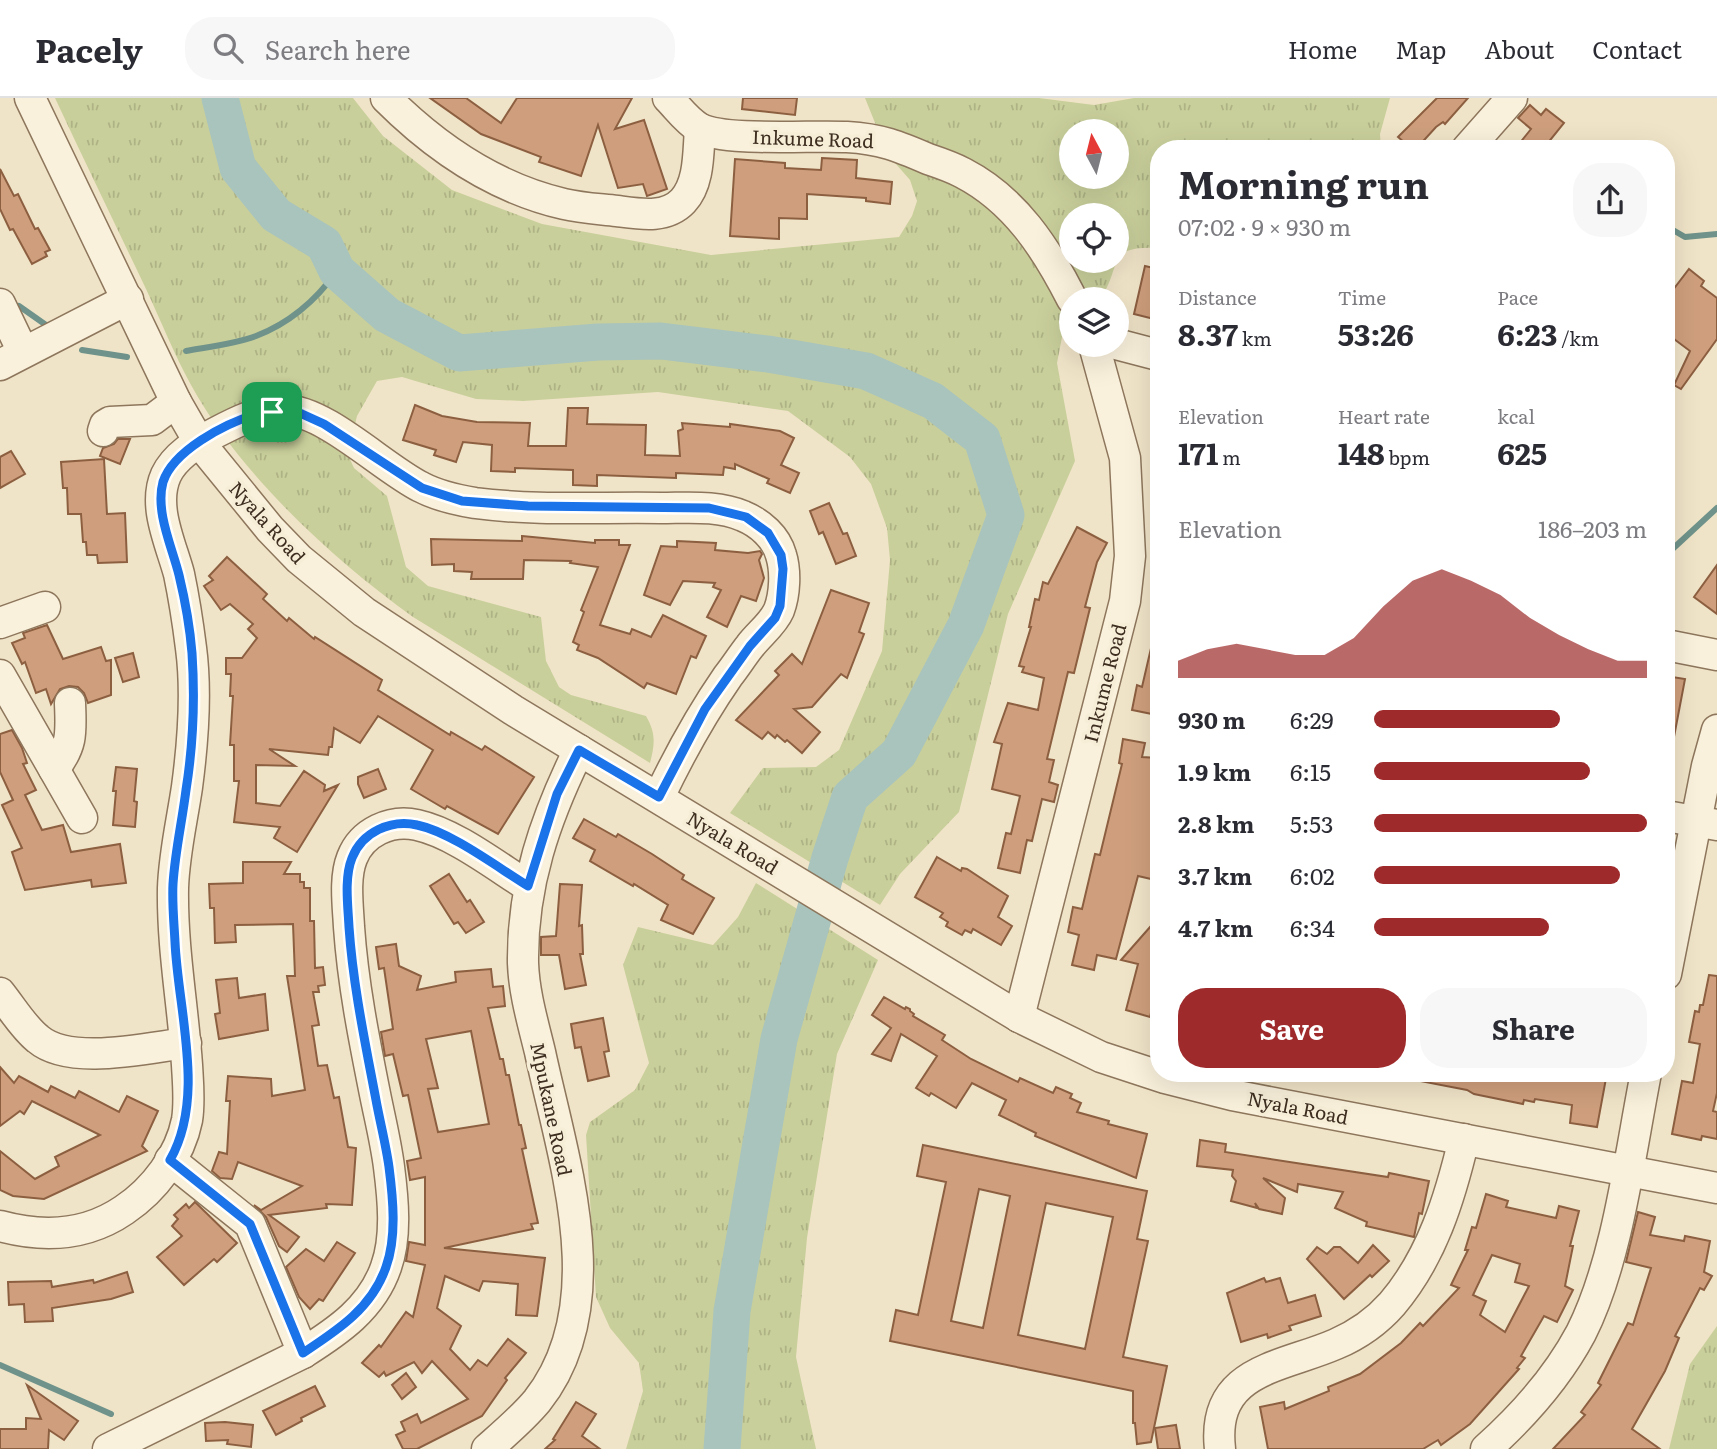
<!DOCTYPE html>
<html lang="en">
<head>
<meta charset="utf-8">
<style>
	body { margin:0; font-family:Literata,serif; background:#f7f7f7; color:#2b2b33; height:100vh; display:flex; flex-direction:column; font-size:26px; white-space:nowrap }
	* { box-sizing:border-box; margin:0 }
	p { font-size:23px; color:#7c7c81 }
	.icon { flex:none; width:38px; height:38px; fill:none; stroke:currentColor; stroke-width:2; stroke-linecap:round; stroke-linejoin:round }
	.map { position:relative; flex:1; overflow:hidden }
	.side { position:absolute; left:1150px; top:42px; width:525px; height:942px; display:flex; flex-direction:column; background:#fff; border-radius:28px; box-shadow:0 7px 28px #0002 }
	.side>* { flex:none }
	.needle { width:46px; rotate:353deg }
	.controls { position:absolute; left:1059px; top:21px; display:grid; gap:14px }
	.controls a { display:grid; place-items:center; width:70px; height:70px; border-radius:50%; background:#fff; box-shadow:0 7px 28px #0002; font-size:35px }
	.pin { position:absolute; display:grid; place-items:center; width:60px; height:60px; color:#fff; margin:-30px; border-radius:14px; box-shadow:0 4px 10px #0006 }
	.round { display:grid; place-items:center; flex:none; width:74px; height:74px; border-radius:28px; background:#f7f7f7 }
	.overview { display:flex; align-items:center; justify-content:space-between; height:119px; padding:0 28px }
	h1 { font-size:38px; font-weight:700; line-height:52px }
	.stats { display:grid; grid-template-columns:repeat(3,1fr); gap:10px; height:119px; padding:7px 28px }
	.stats div { display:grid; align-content:center }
	.stats b { font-size:30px; font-weight:700 }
	.stats small { font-size:19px; font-weight:400 }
	.stats p { font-size:19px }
	.chart { height:196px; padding:14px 28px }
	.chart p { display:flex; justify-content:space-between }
	.chart svg { width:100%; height:126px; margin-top:7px; fill:#9e2a2b; opacity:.7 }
	.primary-button { display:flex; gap:14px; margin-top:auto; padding:14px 28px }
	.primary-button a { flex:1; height:80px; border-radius:28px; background:#9e2a2b; color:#fff; font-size:28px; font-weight:700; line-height:80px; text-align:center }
	.primary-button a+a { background:#f7f7f7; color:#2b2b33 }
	ul { padding:0 28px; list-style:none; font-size:23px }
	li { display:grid; grid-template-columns:112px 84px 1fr; align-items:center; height:52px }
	li i { height:18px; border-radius:9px; background:#9e2a2b }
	header { display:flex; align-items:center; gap:42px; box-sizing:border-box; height:98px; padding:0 35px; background:#fff; border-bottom:2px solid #e1e1e2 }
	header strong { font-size:33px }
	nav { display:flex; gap:38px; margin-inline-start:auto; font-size:24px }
	.search { width:490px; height:63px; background:#f7f7f7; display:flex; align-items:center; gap:18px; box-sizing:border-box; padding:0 24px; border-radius:28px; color:#7c7c81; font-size:26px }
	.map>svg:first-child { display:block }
	.grass { fill:url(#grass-tufts); fill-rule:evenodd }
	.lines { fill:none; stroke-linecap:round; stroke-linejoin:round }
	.stream { stroke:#6f938a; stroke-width:6 }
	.river { stroke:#a9c4bc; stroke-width:37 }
	.building { fill:#cf9f7d; stroke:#8d5f41; stroke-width:2; fill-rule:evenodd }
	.minor-casing { stroke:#8d765c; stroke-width:33 }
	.minor { stroke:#faf1dc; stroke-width:30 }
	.route-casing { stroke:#fff; stroke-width:14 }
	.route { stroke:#1a73e8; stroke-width:9 }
	.labels { text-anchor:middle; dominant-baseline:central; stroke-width:7; stroke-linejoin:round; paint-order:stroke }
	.street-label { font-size:19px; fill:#3d2e20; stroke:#f7eed8 }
</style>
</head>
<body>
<header>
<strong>Pacely</strong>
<div class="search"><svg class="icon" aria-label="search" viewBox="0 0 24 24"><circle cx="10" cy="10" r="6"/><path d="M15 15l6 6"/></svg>Search here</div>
<nav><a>Home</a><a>Map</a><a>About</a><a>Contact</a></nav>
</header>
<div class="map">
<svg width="1717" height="1351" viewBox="0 0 1717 1351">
	<defs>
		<pattern id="grass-tufts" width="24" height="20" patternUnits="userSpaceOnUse" patternTransform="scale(1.75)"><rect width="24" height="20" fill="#c9cf9b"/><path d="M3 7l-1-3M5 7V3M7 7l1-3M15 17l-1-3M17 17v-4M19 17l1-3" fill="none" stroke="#aeb285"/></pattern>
	</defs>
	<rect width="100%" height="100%" fill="#f0e4c8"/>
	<!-- grass -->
	<g class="grass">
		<path d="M55,0h298l30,38 69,54 90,34 169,31 188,-18 13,-21 5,-15 -7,-21 -22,-25 -23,-57h174l55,7 40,-7h256l-10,36 1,15h-223v99c-54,-3 -35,19 -58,51h-29v26l-8,7 -6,31 18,98 -67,153 -49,198 -59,62 -20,31 -150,-92 33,-45 53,-1 23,-17 43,-99 8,-91 -3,-32 -16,-44 -21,-27 -62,-46 -130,-19 -135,9 -47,-2 -74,-22 -25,4 -20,35 -9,39 6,13 33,28 19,71 22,19 113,31 5,44 13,26 12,8 75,21c10,17 9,28 4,47l-237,-146c-82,-59 -173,-143 -222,-232 -17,-31 -30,-64 -45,-96 -30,-63 -61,-127 -91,-191zM1071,33h45v46h-45zM1071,117h45v46h-45z"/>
		<polygon points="756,785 878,862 837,956 807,1140 796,1259 816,1351 626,1351 643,1293 639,1265 610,1230 596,1199 586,1037 590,1024 635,992 649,965 623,867 638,829 713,847 738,819"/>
		<polygon points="1717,1228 1717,1351 1669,1351 1690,1266"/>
	</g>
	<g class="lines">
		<!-- stream -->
		<g class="stream">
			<polyline points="1666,128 1685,139 1717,136"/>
			<polyline points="19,208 46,227"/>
			<polyline points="82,252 127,259"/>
			<path d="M186,253c22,-4 49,-7 70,-15 34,-13 61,-37 81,-65"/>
			<polyline points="1666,457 1717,410"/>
			<polyline points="0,1267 111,1316"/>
		</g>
		<!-- river -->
		<polyline class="river" points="220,0 238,70 276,117 324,146 337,173 387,217 459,255 598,244 661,243 768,256 866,273 933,303 982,341 1006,417 966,527 899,655 850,699 830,760 779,941 732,1213 722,1351"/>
	</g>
	<!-- building -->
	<g class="building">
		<polygon points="430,0 466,0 501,25 517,0 632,0 615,31 644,22 667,91 647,98 643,86 618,90 598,27 581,78 539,64 541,59 481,36"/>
		<polygon points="743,0 797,0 795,17 742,11"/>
		<polygon points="1437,0 1468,0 1445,26 1443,24 1436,29 1416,51 1412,51 1398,39"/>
		<polygon points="1530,7 1541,17 1546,11 1564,25 1543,51 1515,51 1531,31 1518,20"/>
		<polygon points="822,60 857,62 856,80 892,84 890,106 866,103 866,100 807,96 807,121 779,120 779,141 730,138 735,61 785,65 785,70 821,72"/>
		<polygon points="0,71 14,98 18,96 35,131 38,130 50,152 45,154 47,158 32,166 13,131 10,132 0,111"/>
		<polygon points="1145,168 1158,171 1158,222 1134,216"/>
		<polygon points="1689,171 1704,183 1701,188 1717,200 1717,241 1681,291 1674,287 1690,253 1666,235 1666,201"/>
		<polygon points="415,307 442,318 477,324 530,325 528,348 566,348 568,310 588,310 587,326 646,327 645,357 680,358 678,333 683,331 682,325 730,329 730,326 780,333 794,340 781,367 799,375 790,395 767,385 769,381 735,366 735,371 724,369 723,377 676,375 676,380 597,377 597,388 573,387 573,372 515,370 515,374 491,373 492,347 463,344 456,364 434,357 436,352 403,342"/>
		<polygon points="118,341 130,341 120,366 100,358 103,350 114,346"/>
		<polygon points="11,353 25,376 0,390 0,359"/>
		<polygon points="104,361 107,416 125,415 127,464 98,465 97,457 87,457 86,444 83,444 81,416 68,416 67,390 63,390 61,364"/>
		<polygon points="829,405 843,436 847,435 856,458 836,466 823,434 819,436 810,413"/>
		<polygon points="1077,429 1107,445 1097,464 1085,509 1090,510 1074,575 1068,574 1047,661 1054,662 1049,684 1058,687 1054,704 1042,701 1032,743 1027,742 1020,775 998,770 1006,735 1011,736 1020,698 992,691 1002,646 994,644 1008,605 1038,612 1044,580 1022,574 1024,569 1019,568 1031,529 1029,529 1035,501 1039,502 1043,484 1048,486"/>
		<polygon points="522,438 595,445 595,442 619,442 619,447 630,447 600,527 630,536 632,531 651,539 663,517 706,538 696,560 691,558 676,596 647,585 644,590 598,560 577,552 579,547 573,544 584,514 581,512 598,469 570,465 571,463 524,462 523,481 471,481 472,474 454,473 454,466 432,467 431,441 522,443"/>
		<polygon points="677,443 716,445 715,452 748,455 760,453 762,456 759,462 764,480 756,503 741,498 727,529 707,519 721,492 713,489 715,485 683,483 670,507 644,497 661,448 677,449"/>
		<polygon points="227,459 267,496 263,501 287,523 289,520 314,541 315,539 382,582 378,592 450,637 451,634 482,652 485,648 534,679 498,736 447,708 445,711 411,691 433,652 378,618 360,645 334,630 332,649 329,649 328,657 269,651 295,668 256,667 256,705 280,708 304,673 325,687 324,693 338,687 297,754 274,740 280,729 234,724 239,683 234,683 234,647 230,647 233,598 230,598 231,576 226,576 226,560 242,560 257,540 248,531 253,526 230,506 221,512 204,488 213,482 209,478"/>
		<polygon points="1717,467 1717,516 1694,499"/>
		<polygon points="831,492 869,505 859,534 864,536 847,580 841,576 812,609 794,611 820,634 802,655 787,642 785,644 777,637 775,640 768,634 762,641 736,622 779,577 775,573 792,556 802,566"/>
		<polygon points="47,527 63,561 101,549 106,563 111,562 111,597 88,605 84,595 78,589 69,588 60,591 51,606 46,591 36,595 25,564 22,566 12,545 25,540 23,535"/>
		<polygon points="1152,546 1158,547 1158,590 1152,616 1132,612 1137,587 1142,589"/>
		<polygon points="133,555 139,579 123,584 115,560"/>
		<polygon points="1666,578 1685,581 1674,639 1666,638"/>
		<polygon points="12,632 22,650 27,665 23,666 36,692 25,697 42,732 63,727 71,754 120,746 126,785 92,789 91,782 25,792 12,754 22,750 2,707 13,702 0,674 0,636"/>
		<polygon points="1123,641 1145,645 1142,659 1158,660 1158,747 1151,781 1138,778 1116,861 1097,857 1094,872 1072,867 1079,837 1068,834 1073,809 1082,811 1095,756 1100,757 1122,666 1119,665"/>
		<polygon points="116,669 137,671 134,703 137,704 135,729 113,727 116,693 113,693"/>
		<polygon points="378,671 386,691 364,700 358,686 358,679"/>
		<polygon points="584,721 616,739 618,736 652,756 684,777 682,781 714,800 693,836 661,822 668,807 634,786 633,788 590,763 595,752 573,740"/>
		<polygon points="937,759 961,773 962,770 967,771 1008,798 998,819 1012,828 1001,847 973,831 971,835 965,832 962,837 946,828 948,824 940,819 943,815 915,799"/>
		<polygon points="243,764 291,764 284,776 300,776 300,784 304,784 304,790 310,790 310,823 314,823 315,870 323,869 325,887 318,888 319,894 313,894 319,927 312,928 318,968 327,967 334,1000 339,999 348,1049 356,1050 352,1107 326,1106 327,1110 269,1117 299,1139 287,1154 279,1148 266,1119 254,1107 261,1112 302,1088 238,1064 232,1081 220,1080 212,1073 219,1054 227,1056 230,1003 226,1003 228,978 271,981 272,998 305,992 287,878 295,878 293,826 235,827 236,844 215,845 214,810 210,810 209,786 243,785"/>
		<polygon points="449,776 467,804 470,802 484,824 466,835 458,824 454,826 430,788"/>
		<polygon points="560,786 582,787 579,828 582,827 583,856 580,856 586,887 565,891 559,857 541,857 541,839 556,838"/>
		<polygon points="1158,820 1158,887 1150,919 1126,912 1138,866 1121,862"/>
		<path d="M396,846l3,22 22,10 -4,14 39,-8 -1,-10 36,-3 2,18 10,-1 2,20 -17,2 12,51h3l3,16h3l10,50h2l5,23 -4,1 16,74 -7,1 2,5 -89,19 101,10 -8,58 -21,-1 2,-31 -35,-3 -4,10 -34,-15 -8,32 24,18 -11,23 20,21 8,-10 9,6 21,-27 18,14 -21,25 2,2 -25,36 -65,33h-14l-7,-14 9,-4 -4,-9 16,-8 4,9 47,-24 -36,-38 -10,12 -8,-11 -28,14 -2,-4 -5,5 -17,-14 17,-18 2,2 25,-35 7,5 12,-52 -19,-4 3,-19 16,3v-68l-15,3 -3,-19 14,-3 -13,-63 -5,1 -10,-42 -8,2 -4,-24 12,-3 -9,-61 -5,1 -3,-22zM471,933l18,93 -51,8 -10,-43 10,-1 -12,-49z"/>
		<polygon points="1709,877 1717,878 1717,995 1713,1013 1717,1014 1717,1041 1702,1038 1701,1042 1672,1036 1682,983 1693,985 1700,946 1689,944 1695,913 1699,914 1700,907 1703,907"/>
		<polygon points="237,880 239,900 265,896 268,932 219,941 215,916 220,915 216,882"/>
		<polygon points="884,899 905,911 906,909 910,911 910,913 914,916 913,918 945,937 942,942 971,961 1018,984 1020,980 1053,995 1056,989 1072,996 1070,1000 1081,1005 1077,1014 1109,1023 1108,1026 1147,1036 1136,1080 1035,1038 1036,1035 999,1017 1006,1002 972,985 956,1010 931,995 929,998 916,990 937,958 901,936 891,963 872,956 891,930 872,917"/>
		<polygon points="603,920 609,953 604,954 609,978 588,983 581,949 575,950 571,926"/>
		<polygon points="0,969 14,985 19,978 48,994 51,988 75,1000 79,993 119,1014 127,998 158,1013 142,1048 147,1053 44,1101 13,1098 0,1092 0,1053 35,1081 59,1068 55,1059 100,1037 32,1003 24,1016 20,1013 0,1028"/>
		<polygon points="1420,975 1607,975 1597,1029 1570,1025 1572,1007 1535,1001 1534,1004 1524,1002 1523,1006 1474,996 1467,992 1420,983"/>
		<polygon points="1200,1042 1226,1046 1225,1054 1388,1079 1389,1075 1429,1083 1422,1116 1419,1115 1414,1139 1366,1128 1367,1124 1335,1110 1343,1094 1298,1086 1297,1094 1263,1080 1285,1100 1282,1116 1259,1111 1255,1105 1257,1110 1231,1103 1236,1083 1232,1078 1233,1072 1197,1068"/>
		<path d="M923,1047l224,46 -10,48 11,2 -25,116 44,9 -16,76 -14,2 -2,-21h-2v-32l-243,-50 6,-31 22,5 28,-133 -29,-6zM979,1091l31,7 -27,132 -32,-7zM1046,1105l67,14 -28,132 -67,-14z"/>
		<path d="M1486,1096l22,7 -2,6 50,11 3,-12 20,5 -9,35h3l-8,40 8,4 -16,32 -13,-6 -23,40 4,2 -8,10 2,1 -49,55 -29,21 -3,-5 -15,9h-155l-8,-42 24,-5 1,7 44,-18 -1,-4 32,-13 41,-31 19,-20 3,3 36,-38 -8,-3 17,-35h-3l7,-23 4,1zM1492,1157l28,9 -5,18 14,4 -24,46 -25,-17 6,-14 -13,-6z"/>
		<polygon points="195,1104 237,1145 217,1164 214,1161 184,1187 157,1159 182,1138 172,1128 178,1121 174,1117 186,1106 189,1110"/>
		<polygon points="1638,1114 1655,1119 1650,1137 1684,1143 1685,1138 1710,1143 1704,1174 1712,1178 1704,1192 1700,1190 1675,1238 1679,1240 1665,1273 1632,1331 1660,1351 1553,1351 1585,1317 1581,1314 1601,1287 1598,1285 1628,1225 1633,1227 1651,1170 1626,1164"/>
		<polygon points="337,1144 355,1155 323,1203 319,1201 310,1211 299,1199 286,1169 306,1151 324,1163"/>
		<polygon points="1373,1147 1389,1163 1372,1179 1370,1177 1344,1201 1307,1161 1317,1149 1327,1156 1334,1149 1340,1149 1358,1165"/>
		<polygon points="127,1174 133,1194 111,1201 52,1210 53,1223 25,1224 24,1206 9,1207 8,1184 51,1183 52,1189 93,1182 94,1185"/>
		<polygon points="1264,1180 1266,1184 1280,1180 1288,1205 1315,1197 1321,1218 1289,1228 1291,1232 1268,1240 1267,1236 1241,1244 1227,1195"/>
		<polygon points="406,1275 416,1289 402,1301 392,1287"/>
		<polygon points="27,1287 78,1323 64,1342 49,1332 48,1351 0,1351 0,1331 26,1331 26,1320 41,1321"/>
		<polygon points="315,1288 325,1308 301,1320 302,1323 276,1337 263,1313"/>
		<polygon points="576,1304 596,1316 582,1338 600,1351 545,1351 555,1342 553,1341"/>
		<polygon points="225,1324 253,1327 251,1349 227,1346 228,1342 206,1343 205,1325"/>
		<polygon points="1176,1327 1180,1351 1158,1351 1155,1330"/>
	</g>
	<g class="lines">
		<defs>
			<g id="minor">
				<polyline points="30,0 176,304 199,344 270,431 299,461 364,514 513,612 1019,919 1101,959 1165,980 1232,997 1717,1090"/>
				<path d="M386,0c49,49 109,90 178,106 17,4 36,5 53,7 23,3 49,8 66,-10 17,-18 15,-50 17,-72"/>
				<path d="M668,0c10,10 18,22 31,30 26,14 114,7 148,9 34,2 51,9 81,22 12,4 24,8 35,14 52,27 83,75 109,126"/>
				<polyline points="1467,51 1512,0"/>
				<polyline points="0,206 23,254"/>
				<polyline points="1116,246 1158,257"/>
				<polyline points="0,267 128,201"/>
				<polyline points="103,333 105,327 110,324 152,322 176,304"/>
				<polyline points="0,525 45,509"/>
				<polyline points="1666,547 1717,557"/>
				<polyline points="0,577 82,720"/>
				<path d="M54,671c19,-24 17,-37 16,-66"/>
				<polyline points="1666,718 1717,727"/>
				<polyline points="1666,876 1707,668 1717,632"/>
				<path d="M0,895c12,15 23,34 38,46 32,27 108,9 148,4"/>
				<polyline points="1019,919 1125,503 1130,458 1125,360 1094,247"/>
				<polyline points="170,1062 250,1126 303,1255"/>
				<path d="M0,1128c44,12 86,10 124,-16 30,-20 56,-54 63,-90 3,-18 1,-37 0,-55 -4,-59 -15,-117 -14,-177 1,-34 9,-67 14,-101 6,-45 10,-94 4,-139 -3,-24 -7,-50 -12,-74 -8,-30 -27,-68 -13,-99 9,-19 30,-32 49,-42 21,-11 44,-23 70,-23 41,1 98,58 136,77 17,9 36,13 54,16 60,8 124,4 186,5 27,0 57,-3 82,8 17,7 33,21 38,39 5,16 4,39 -2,55 -6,14 -20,24 -29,36 -8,10 -14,20 -22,30 -27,39 -49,79 -69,121"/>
				<path d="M108,1351l195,-96c35,-22 69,-45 83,-86 11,-30 7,-69 3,-100 -3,-24 -9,-48 -14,-73 -11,-55 -22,-110 -26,-167 -1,-21 -5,-49 3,-69 10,-26 39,-39 65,-33 37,8 79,41 111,61"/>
				<path d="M487,1351c17,-15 35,-30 50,-48 77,-97 26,-241 3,-349 -7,-29 -16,-59 -17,-89 -1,-78 22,-144 56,-213"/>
				<path d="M1220,1351c-9,-80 61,-81 116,-105 21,-9 41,-23 56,-40 40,-47 58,-106 72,-165"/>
				<path d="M1486,1351c38,-34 71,-71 95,-116 37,-73 49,-180 65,-260"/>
			</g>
		</defs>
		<!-- minor casing -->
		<use href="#minor" class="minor-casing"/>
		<!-- minor -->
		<use href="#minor" class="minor"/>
	</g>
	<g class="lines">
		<defs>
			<path id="route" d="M285,312l17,4 22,10 98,64 40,13 66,5 181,2 37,9 22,16 13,22 2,14 -3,37 -5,12 -25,28 -45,63 -46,88 -80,-47 -22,44 -29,92c-31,-19 -77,-54 -111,-61 -26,-6 -55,7 -65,33 -8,20 -4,48 -3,69 4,58 16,115 27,173 4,22 10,45 13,67 4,31 8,70 -3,100 -14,41 -48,63 -83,86l-53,-129 -80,-64c36,-63 8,-149 5,-218 -1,-19 -3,-39 -2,-58 2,-32 9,-62 13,-94 7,-44 9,-92 6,-137 -2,-25 -7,-53 -13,-78 -7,-28 -24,-64 -16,-93 10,-31 61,-58 91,-67 10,-3 21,-3 31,-5z"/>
		</defs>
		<!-- route casing -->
		<use href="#route" class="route-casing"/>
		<!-- route -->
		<use href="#route" class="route"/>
	</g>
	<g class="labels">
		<!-- street labels -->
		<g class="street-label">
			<text transform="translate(813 40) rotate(2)">Inkume Road</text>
			<text transform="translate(268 424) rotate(48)">Nyala Road</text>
			<text transform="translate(1104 585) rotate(-76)">Inkume Road</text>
			<text transform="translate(733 744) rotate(31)">Nyala Road</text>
			<text transform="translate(1298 1009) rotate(11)">Nyala Road</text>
			<text transform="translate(552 1011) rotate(78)">Mpukane Road</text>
		</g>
	</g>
</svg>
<div class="controls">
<a><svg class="needle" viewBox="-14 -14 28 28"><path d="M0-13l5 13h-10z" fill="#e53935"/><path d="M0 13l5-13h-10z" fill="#7c7c81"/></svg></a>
<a><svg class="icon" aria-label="locate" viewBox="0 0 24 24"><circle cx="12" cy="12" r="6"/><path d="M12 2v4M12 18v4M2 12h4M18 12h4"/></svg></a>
<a><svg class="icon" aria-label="layers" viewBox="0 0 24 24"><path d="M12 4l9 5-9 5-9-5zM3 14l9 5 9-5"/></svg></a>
</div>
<div class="pin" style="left:272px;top:314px;background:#1e9e55"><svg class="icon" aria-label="arrive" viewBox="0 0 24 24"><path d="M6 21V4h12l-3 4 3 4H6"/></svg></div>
<section class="side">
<div class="overview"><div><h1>Morning run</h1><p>07:02 · 9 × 930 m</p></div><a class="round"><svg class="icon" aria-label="share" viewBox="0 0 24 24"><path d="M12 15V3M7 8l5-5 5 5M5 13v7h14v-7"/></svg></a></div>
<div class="stats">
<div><p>Distance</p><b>8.37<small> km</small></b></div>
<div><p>Time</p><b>53:26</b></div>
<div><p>Pace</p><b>6:23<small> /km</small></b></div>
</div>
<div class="stats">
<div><p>Elevation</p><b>171<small> m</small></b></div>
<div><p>Heart rate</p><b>148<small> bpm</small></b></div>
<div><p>kcal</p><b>625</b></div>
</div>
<div class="chart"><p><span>Elevation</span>186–203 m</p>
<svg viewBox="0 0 160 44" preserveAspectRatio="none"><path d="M0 44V38L10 34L20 32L30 34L40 36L50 36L60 30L70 19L80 10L90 6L100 10L110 15L120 23L130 29L140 34L150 38L160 38V44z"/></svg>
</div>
<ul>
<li><b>930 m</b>6:29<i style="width:68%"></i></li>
<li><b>1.9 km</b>6:15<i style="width:79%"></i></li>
<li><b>2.8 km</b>5:53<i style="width:100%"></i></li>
<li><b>3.7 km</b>6:02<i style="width:90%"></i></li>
<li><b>4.7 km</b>6:34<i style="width:64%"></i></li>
</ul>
<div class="primary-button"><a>Save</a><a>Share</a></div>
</section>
</div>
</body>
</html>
